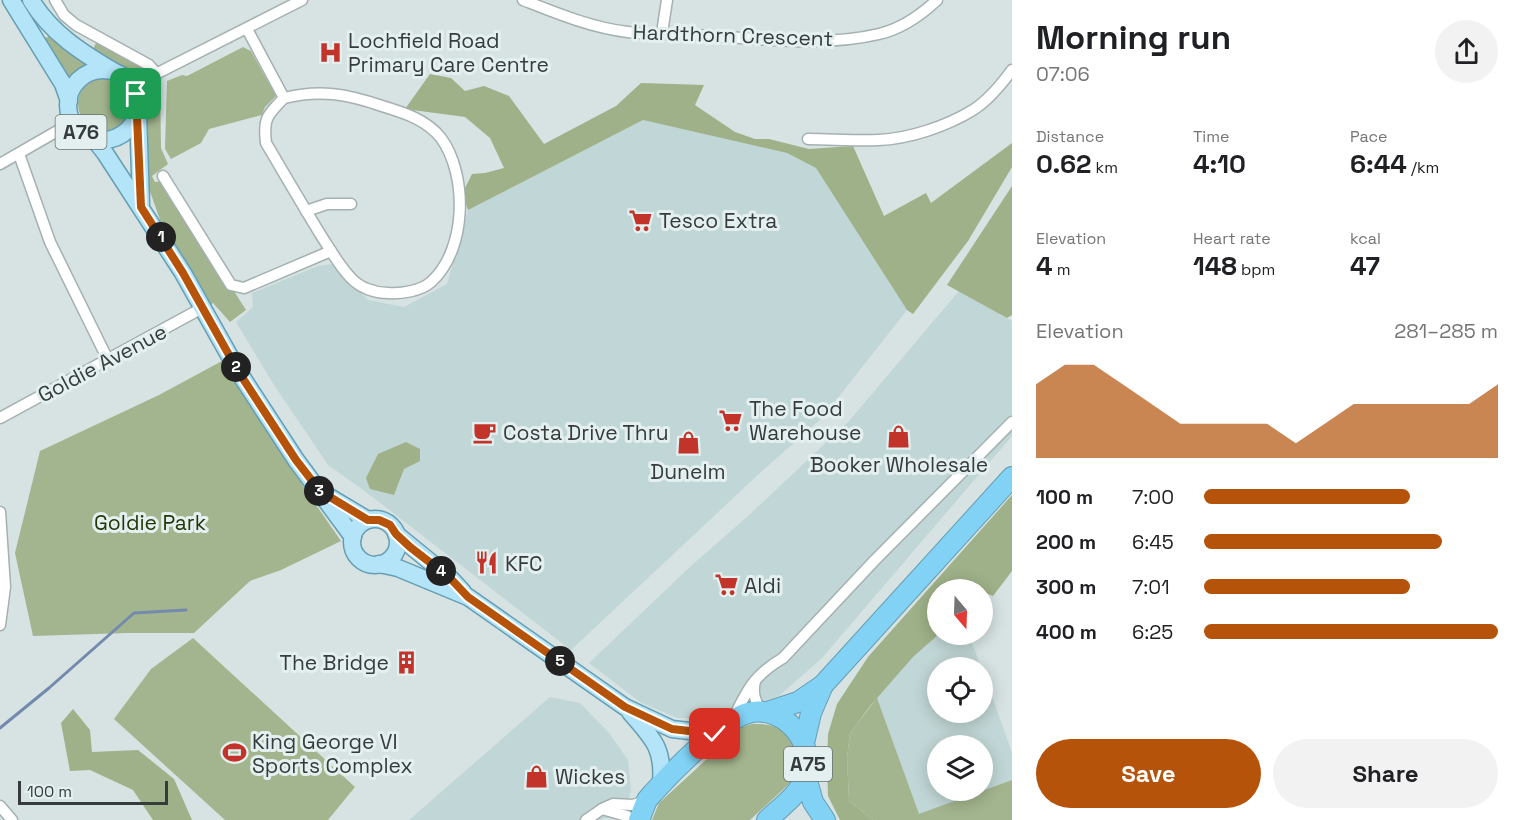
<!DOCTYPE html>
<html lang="en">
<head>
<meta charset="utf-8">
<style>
	body { margin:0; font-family:"Space Grotesk",sans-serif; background:#f2f2f2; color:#202124; height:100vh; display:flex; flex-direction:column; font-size:22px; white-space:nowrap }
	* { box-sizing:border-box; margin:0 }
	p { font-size:20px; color:#757577 }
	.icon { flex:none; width:33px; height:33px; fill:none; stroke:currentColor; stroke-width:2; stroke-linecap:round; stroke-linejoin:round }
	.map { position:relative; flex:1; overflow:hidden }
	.drawer { display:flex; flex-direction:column; background:#fff; width:510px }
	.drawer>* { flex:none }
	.needle { width:39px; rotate:161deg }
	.tools { position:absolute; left:927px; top:579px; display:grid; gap:12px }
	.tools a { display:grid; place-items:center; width:66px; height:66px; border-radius:50%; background:#fff; box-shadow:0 3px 15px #0003; font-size:30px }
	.scale { position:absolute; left:18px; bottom:15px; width:150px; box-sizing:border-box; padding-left:6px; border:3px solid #363b3b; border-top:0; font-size:16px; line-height:21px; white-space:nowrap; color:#363b3b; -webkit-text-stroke:4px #e3f0ef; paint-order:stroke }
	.pin { position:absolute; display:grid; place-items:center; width:51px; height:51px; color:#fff; margin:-26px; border-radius:12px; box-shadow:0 3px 9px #0006 }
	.km { position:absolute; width:30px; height:30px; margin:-15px; border-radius:50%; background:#222; color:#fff; font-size:16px; line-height:30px; text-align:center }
	.round { display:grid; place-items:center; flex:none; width:63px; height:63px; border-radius:32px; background:#f2f2f2 }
	.summary { display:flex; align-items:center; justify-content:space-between; height:102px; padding:0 24px }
	h1 { font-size:33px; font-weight:600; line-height:45px }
	.metrics { display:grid; grid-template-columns:repeat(3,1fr); gap:9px; height:102px; padding:6px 24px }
	.metrics div { display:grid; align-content:center }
	.metrics b { font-size:26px; font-weight:600 }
	.metrics small { font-size:16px; font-weight:400 }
	.metrics p { font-size:16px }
	.chart { height:168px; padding:12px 24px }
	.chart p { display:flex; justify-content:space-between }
	.chart svg { width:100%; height:108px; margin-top:6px; fill:#b45309; opacity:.7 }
	.cta { display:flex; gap:12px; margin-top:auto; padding:12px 24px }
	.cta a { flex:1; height:69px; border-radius:36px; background:#b45309; color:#fff; font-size:24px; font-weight:600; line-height:69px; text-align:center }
	.cta a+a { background:#f2f2f2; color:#202124 }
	ul { padding:0 24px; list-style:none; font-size:20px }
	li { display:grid; grid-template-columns:96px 72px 1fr; align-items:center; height:45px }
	li i { height:15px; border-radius:8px; background:#b45309 }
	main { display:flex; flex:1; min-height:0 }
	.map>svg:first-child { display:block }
	.built { fill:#c1d6d6; fill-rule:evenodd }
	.green { fill:#a3b58e }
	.forest { fill:#9eb188 }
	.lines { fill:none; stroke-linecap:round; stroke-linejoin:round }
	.stream { stroke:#738aae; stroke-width:3 }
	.street-casing { stroke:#a5b1b0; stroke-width:13 }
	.primary-casing { stroke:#679db3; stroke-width:19 }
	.highway-casing { stroke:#679db3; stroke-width:22 }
	.street { stroke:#fff; stroke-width:10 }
	.primary { stroke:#b3e4f8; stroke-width:16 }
	.highway { stroke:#81d2f4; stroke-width:20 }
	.route-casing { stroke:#fff; stroke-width:12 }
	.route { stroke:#b45309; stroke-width:8 }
	.labels { text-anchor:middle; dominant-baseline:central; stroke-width:6; stroke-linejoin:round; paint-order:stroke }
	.shield { fill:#e3f0ef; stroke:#6a7171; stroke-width:1.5 }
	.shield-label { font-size:20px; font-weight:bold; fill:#363b3b }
	.street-label { font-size:21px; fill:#363b3b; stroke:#e3f0ef }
	.poi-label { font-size:21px; fill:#363b3b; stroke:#e3f0ef; text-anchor:start }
	.park-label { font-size:21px; fill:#253707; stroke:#e3f0ef }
</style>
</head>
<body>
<main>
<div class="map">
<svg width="1012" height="820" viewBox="0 0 1012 820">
	<rect width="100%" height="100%" fill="#d6e3e2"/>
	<!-- built -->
	<g class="built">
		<polygon points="643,120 787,153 816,168 907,310 822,418 761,472 571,650 366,492 328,465 274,385 236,322 253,307 252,293 318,266 333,264 368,300 404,307 447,284 468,210"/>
		<polygon points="959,291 1012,321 1012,436 822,658 779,696 703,718 677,718 640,702 589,663 692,565 747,517 849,421"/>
		<path d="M938,635h31l12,32 -43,1v44h44l1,-41 29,82v67h-139l-2,-115 42,-48zM938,746h44v44h-44z"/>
		<polygon points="550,697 580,703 610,734 628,760 631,791 621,820 605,818 601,820 409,820"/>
	</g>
	<!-- green -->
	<g class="green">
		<polygon points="52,34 93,65 83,69 71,80 68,79 44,39"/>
		<path d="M97,41l44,24 1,4c-14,9 -37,-13 -49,-20z"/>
		<polygon points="243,47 251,51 276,96 265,107 262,115 209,129 201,143 171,159 165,149 167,81 182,75 187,76"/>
		<circle cx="105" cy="104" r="27"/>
		<polygon points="160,81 161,148 168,164 152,176 155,182 162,181 166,184 246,310 230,322 213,303 210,305 164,231 147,183 146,102 153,87"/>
		<polygon points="222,361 307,492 341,541 281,570 250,581 194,633 127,633 33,636 15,553 40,451 159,395"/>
		<polygon points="193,638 355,787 328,820 225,820 114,719 151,669"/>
		<polygon points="877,698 919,814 1012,780 1012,820 873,820 849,801 847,758 850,733"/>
		<path d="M752,724c10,0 20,0 28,5 18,11 23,39 9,55l-39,36h-98l7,-17 83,-76z"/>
	</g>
	<!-- forest -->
	<g class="forest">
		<polygon points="430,74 451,78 465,91 484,86 509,96 544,144 616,106 641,83 704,85 695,105 735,132 755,139 769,139 809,149 853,146 884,216 926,193 931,203 1012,143 1012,167 968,241 913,314 907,310 816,168 787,153 643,120 468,210 462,194 472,174 485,173 504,168 490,138 465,117 405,109"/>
		<polygon points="1012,186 1012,315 1007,318 947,285"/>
		<polygon points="406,442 420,449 420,461 404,469 394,495 370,489 366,478 378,454"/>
		<polygon points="1012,495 1012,571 993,596 983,592 982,590 938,590 938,635 913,657 871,705 850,733 847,758 849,801 873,820 840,820 828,796 827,767 828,734 837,704 868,657"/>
		<polygon points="73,709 90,730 92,752 138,750 174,779 192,820 153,820 133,790 90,770 70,771 61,723"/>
	</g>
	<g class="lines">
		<!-- stream -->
		<polyline class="stream" points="0,728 49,688 134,613 186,610"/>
		<defs>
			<g id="street">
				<polyline points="55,0 64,15 76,25 149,65 157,74"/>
				<path d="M523,0c33,13 69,28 105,32 26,3 55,2 82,4 55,3 114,11 169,-2 21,-5 42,-19 58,-34"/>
				<path d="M247,29l37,69c-17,17 -21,21 -18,45 19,32 37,63 56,94 9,14 18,30 29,41 9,10 24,15 37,15 13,1 33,-2 43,-11 36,-32 37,-107 10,-144 -15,-19 -37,-25 -59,-32 -35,-12 -62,-17 -98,-8"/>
				<polyline points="662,33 667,0"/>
				<polyline points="132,86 302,0"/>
				<path d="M808,139c23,0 47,2 70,1 31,-1 69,-14 95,-30 16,-10 28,-25 39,-40"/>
				<polyline points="19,154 50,242 108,360"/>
				<polyline points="0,164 73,122"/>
				<polyline points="163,176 231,285 244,288 331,251"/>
				<polyline points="306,211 327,204 351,204"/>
				<polyline points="0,418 204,307"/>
				<polyline points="0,512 5,587 0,625"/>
				<path d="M755,681c-3,12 0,21 7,31"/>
				<path d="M733,719c14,-29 21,-44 50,-61l91,-97 138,-139"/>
				<polyline points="0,806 12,820"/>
				<polyline points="602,809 627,816 631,820"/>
				<polyline points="586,820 602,809 613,804 633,805 647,800"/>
			</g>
			<g id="primary">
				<polyline points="11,0 63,84 69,101"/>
				<path d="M31,0c20,33 50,52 82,71"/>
				<circle cx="103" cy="105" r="35"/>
				<polyline points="138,113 141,204"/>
				<polyline points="94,139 105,153 183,273 238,371 296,460 353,537"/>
				<polyline points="326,495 368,520"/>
				<circle cx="375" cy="542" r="23"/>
				<polyline points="396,534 450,578 463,592"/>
				<polyline points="379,564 398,568 468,597 625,707 672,729 715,734"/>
				<path d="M630,712c22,26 34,35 31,71"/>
			</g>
			<g id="highway">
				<polyline points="767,712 798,702 823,685 1012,477"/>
				<polyline points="804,743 811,713 823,685"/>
				<polyline points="806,777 813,802 825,820"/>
				<path d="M639,820l8,-20 6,-7c18,-20 71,-74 95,-80 35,-9 67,28 58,62 -5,18 -26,33 -39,45"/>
			</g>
		</defs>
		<!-- street casing -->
		<use href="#street" class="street-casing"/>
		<!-- primary casing -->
		<use href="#primary" class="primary-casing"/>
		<!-- highway casing -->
		<use href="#highway" class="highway-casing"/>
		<!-- street -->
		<use href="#street" class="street"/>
		<!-- primary -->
		<use href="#primary" class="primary"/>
		<!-- highway -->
		<use href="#highway" class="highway"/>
	</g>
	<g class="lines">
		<defs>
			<polyline id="route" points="136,94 141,207 183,273 238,371 296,460 320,491 368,520 379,520 390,525 396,534 410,547 450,578 468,597 625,707 672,729 715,734"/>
		</defs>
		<!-- route casing -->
		<use href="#route" class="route-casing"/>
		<!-- route -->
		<use href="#route" class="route"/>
	</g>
	<!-- icons -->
	<defs>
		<symbol id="hospital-bare" viewBox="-9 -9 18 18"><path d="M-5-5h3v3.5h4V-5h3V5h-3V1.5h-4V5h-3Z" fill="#c2342a" stroke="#e3f0ef" stroke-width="2.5" paint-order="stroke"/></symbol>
		<symbol id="supermarket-bare" viewBox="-9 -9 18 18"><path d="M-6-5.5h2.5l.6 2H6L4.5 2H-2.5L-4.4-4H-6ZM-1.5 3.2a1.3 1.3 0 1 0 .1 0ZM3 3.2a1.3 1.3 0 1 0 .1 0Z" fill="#c2342a" stroke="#e3f0ef" stroke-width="2.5" paint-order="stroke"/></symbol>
		<symbol id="cafe-bare" viewBox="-9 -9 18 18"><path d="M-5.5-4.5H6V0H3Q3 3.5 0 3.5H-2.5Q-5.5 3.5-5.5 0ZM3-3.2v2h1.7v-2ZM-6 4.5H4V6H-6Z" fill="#c2342a" stroke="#e3f0ef" stroke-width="2.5" paint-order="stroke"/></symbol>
		<symbol id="shop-bare" viewBox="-9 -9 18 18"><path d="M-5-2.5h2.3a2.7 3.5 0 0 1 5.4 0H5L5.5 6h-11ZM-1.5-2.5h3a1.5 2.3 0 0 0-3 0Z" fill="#c2342a" stroke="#e3f0ef" stroke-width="2.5" paint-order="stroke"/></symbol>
		<symbol id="restaurant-bare" viewBox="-9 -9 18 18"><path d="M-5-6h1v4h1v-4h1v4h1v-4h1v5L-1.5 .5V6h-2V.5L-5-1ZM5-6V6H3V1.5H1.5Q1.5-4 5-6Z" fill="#c2342a" stroke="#e3f0ef" stroke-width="2.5" paint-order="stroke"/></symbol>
		<symbol id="building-bare" viewBox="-9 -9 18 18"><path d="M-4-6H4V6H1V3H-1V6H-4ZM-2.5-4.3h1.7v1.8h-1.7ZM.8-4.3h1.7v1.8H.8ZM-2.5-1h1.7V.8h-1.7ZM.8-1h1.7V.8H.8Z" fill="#c2342a" stroke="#e3f0ef" stroke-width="2.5" paint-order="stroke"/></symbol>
		<symbol id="stadium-bare" viewBox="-9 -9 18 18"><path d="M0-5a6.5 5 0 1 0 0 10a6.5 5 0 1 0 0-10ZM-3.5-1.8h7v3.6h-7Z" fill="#c2342a" stroke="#e3f0ef" stroke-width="2.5" paint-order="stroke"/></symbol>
	</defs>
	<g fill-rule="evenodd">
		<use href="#hospital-bare" x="314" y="36" width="33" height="33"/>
		<use href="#supermarket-bare" x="624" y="204" width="33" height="33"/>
		<use href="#supermarket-bare" x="714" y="404" width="33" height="33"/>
		<use href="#cafe-bare" x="468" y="416" width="33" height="33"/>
		<use href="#shop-bare" x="882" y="420" width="33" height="33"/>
		<use href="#shop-bare" x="672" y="426" width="33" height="33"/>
		<use href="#restaurant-bare" x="470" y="546" width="33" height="33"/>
		<use href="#supermarket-bare" x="710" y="568" width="33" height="33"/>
		<use href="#building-bare" x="390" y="646" width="33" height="33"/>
		<use href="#stadium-bare" x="218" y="736" width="33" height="33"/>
		<use href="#shop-bare" x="520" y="760" width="33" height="33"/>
	</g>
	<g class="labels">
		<!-- shield labels -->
		<g class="shield">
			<rect x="55.5" y="115" width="51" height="34" rx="4.5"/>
			<rect x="784" y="747" width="48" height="34" rx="4.5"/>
		</g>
		<g class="shield-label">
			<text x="81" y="132">A76</text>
			<text x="808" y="764">A75</text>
		</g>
		<!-- street labels -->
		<g class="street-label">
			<text transform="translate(733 35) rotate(2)">Hardthorn Crescent</text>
			<text transform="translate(102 363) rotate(-28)">Goldie Avenue</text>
		</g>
		<!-- poi labels -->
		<g class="poi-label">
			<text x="348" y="40">Lochfield Road<tspan x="348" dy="24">Primary Care Centre</tspan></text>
			<text x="659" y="220">Tesco Extra</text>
			<text x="749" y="408">The Food<tspan x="749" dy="24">Warehouse</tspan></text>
			<text x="503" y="432">Costa Drive Thru</text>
			<text x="899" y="464" text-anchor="middle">Booker Wholesale</text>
			<text x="688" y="471" text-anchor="middle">Dunelm</text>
			<text x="505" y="563">KFC</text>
			<text x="744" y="585">Aldi</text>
			<text x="389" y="662" text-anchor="end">The Bridge</text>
			<text x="252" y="741">King George VI<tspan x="252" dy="24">Sports Complex</tspan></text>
			<text x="555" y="776">Wickes</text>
		</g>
		<!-- park labels -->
		<g class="park-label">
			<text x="150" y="522">Goldie Park</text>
		</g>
	</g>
</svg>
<div class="tools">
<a><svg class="needle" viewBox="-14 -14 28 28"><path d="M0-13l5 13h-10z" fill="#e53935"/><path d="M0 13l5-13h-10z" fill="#757577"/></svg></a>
<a><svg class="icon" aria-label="locate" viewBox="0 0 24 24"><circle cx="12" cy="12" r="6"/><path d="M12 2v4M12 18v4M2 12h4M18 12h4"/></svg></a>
<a><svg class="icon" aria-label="layers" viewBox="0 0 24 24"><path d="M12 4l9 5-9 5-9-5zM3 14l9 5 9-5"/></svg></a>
</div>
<div class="scale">100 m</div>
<div class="pin" style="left:136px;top:94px;background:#1e9e55"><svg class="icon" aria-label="arrive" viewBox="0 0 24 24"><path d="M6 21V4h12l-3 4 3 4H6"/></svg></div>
<div class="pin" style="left:715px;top:734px;background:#d93025"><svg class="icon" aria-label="check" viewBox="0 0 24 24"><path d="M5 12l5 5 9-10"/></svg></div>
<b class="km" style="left:161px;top:237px">1</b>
<b class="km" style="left:236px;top:367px">2</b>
<b class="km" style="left:319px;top:491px">3</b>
<b class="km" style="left:441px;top:571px">4</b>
<b class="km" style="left:560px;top:661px">5</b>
</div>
<section class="drawer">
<div class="summary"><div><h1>Morning run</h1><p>07:06</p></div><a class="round"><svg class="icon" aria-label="share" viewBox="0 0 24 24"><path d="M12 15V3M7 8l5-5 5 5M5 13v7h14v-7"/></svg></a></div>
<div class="metrics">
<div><p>Distance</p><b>0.62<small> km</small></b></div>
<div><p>Time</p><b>4:10</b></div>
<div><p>Pace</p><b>6:44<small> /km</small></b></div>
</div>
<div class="metrics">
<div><p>Elevation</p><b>4<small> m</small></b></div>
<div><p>Heart rate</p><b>148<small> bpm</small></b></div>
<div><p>kcal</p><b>47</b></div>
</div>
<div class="chart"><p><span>Elevation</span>281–285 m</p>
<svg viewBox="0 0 160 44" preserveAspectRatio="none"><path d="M0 44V14L10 6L20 6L30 14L40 22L50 30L60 30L70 30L80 30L90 38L100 30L110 22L120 22L130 22L140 22L150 22L160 14V44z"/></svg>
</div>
<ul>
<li><b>100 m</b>7:00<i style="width:70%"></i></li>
<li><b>200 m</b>6:45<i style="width:81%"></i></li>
<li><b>300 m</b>7:01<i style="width:70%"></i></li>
<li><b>400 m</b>6:25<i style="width:100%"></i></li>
</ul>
<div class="cta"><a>Save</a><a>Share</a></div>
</section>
</main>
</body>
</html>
